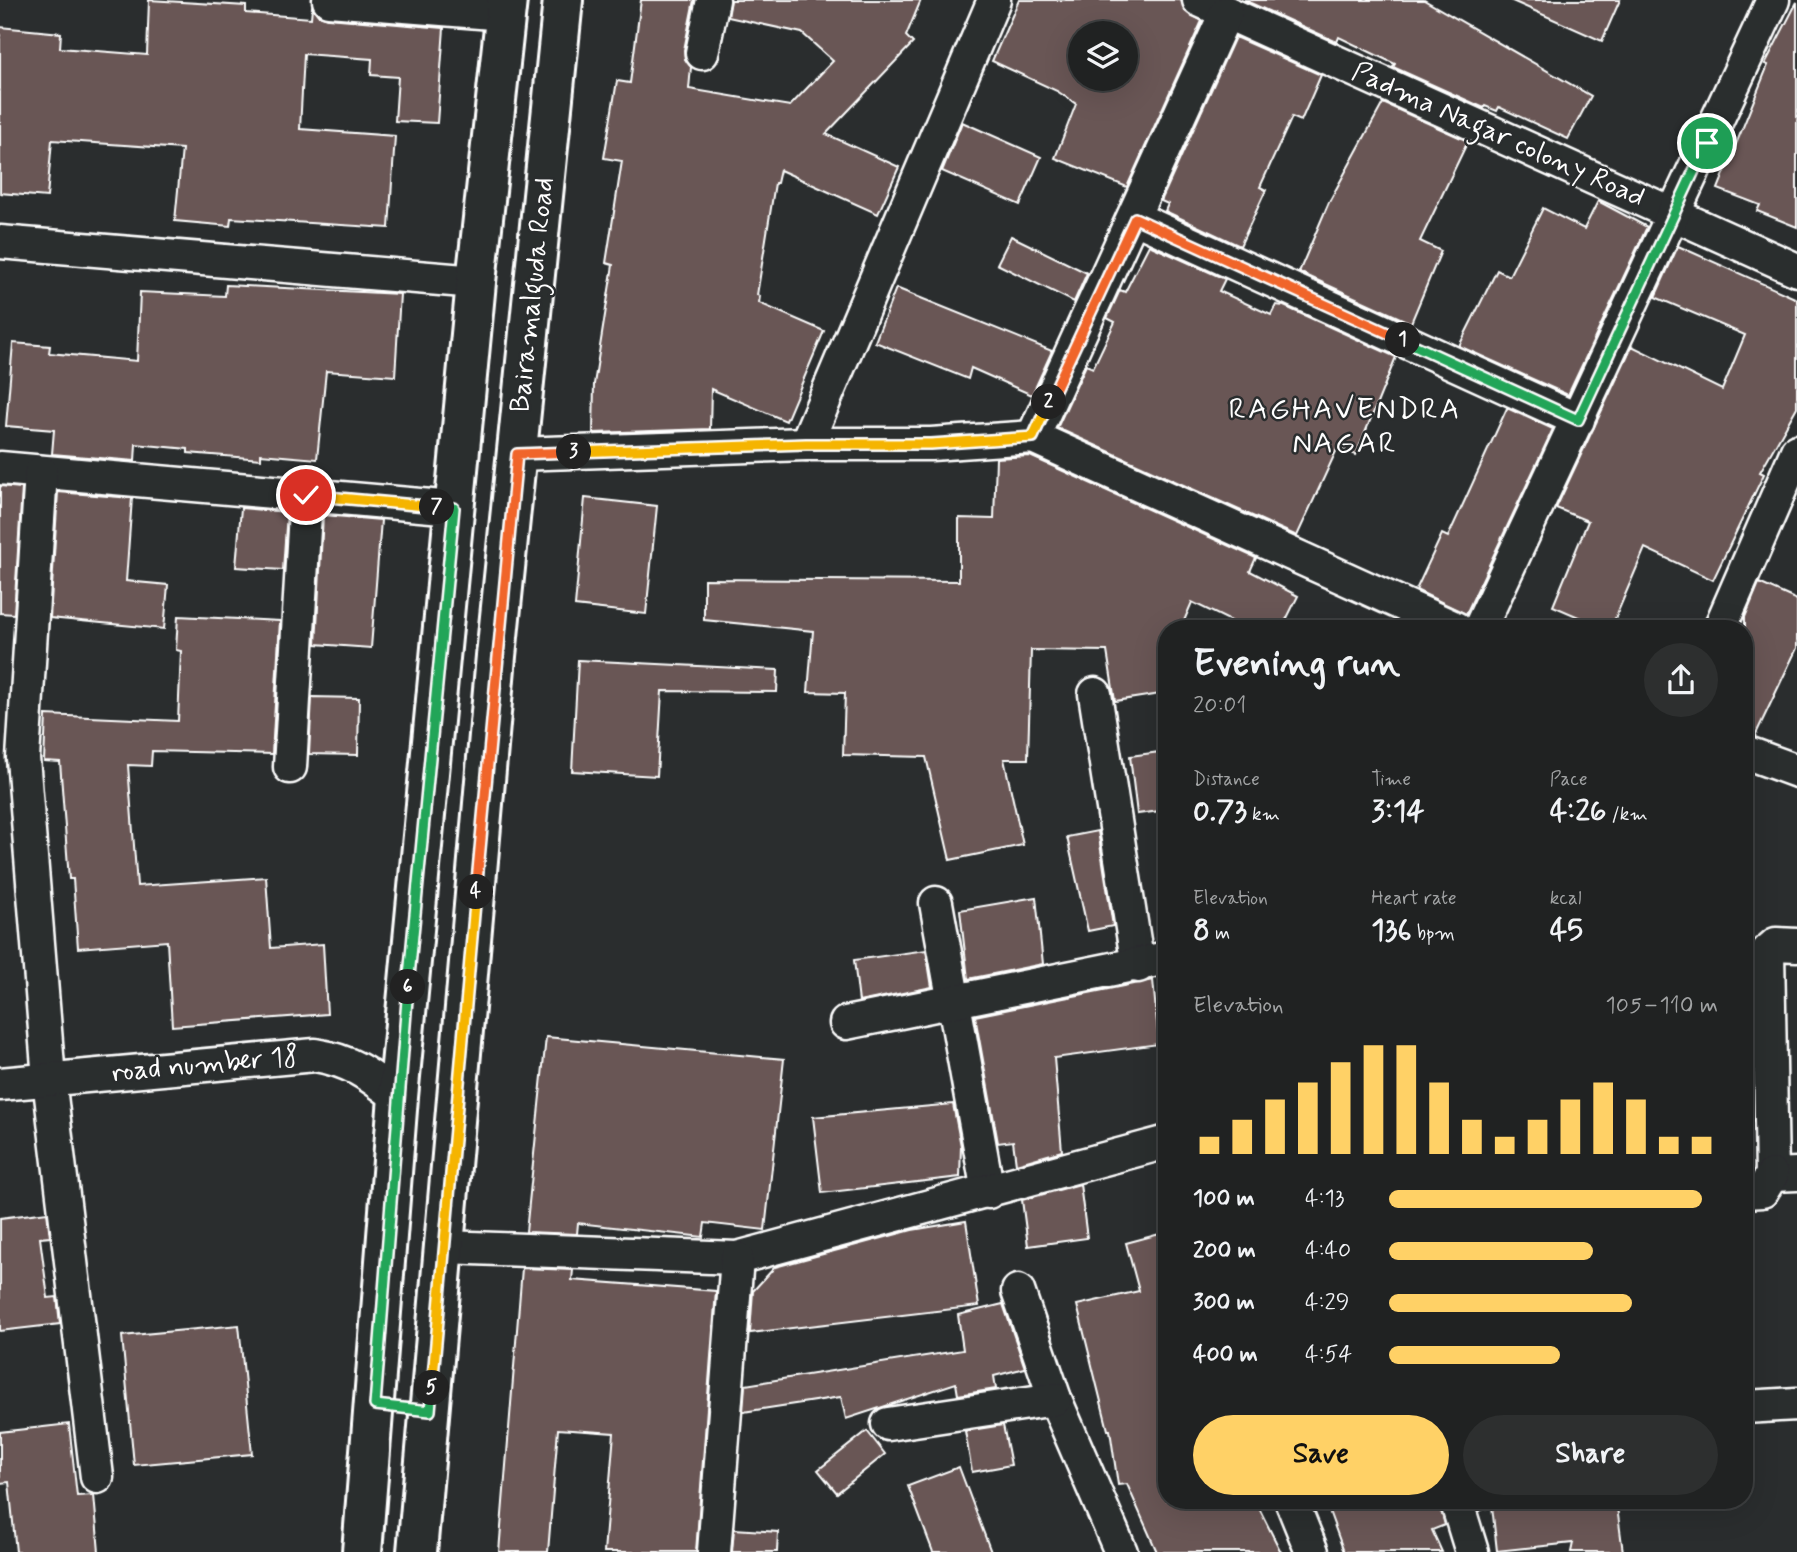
<!DOCTYPE html>
<html lang="en">
<head>
<meta charset="utf-8">
<style>
	body { margin:0; font-family:Mynerve,sans-serif; background:#2d2f2f; color:#f1f3f6; height:100vh; display:flex; flex-direction:column; font-size:26px; white-space:nowrap }
	* { box-sizing:border-box; margin:0 }
	p { font-size:23px; color:#a2a4a5 }
	.icon { flex:none; width:38px; height:38px; fill:none; stroke:currentColor; stroke-width:2; stroke-linecap:round; stroke-linejoin:round }
	.map { position:relative; flex:1; overflow:hidden }
	.sheet { position:absolute; left:1158px; top:620px; width:595px; height:889px; display:flex; flex-direction:column; background:#202222; border-radius:28px; box-shadow:0 7px 28px #0002,0 0 0 2px #3d3f40 }
	.sheet>* { flex:none }
	.buttons { position:absolute; left:1068px; top:21px; display:grid; gap:14px }
	.buttons a { display:grid; place-items:center; width:70px; height:70px; border-radius:50%; background:#202222; box-shadow:0 7px 28px #0002,0 0 0 2px #3d3f40; font-size:35px }
	.pin { position:absolute; display:grid; place-items:center; width:60px; height:60px; color:#fff; margin:-30px; border:4px solid #fff; border-radius:50%; box-shadow:0 2px 7px #0007 }
	.km { position:absolute; width:35px; height:35px; margin:-18px; border-radius:50%; background:#222; color:#fff; font-size:19px; line-height:35px; text-align:center }
	.round { display:grid; place-items:center; flex:none; width:74px; height:74px; border-radius:37px; background:#2d2f2f }
	.overview { display:flex; align-items:center; justify-content:space-between; height:119px; padding:0 35px }
	h1 { font-size:38px; font-weight:700; line-height:52px }
	.stats { display:grid; grid-template-columns:repeat(3,1fr); gap:10px; height:119px; padding:7px 35px }
	.stats div { display:grid; align-content:center }
	.stats b { font-size:30px; font-weight:700 }
	.stats small { font-size:19px; font-weight:400 }
	.stats p { font-size:19px }
	.chart { height:196px; padding:14px 35px }
	.chart p { display:flex; justify-content:space-between }
	.chart svg { width:100%; height:126px; margin-top:7px; stroke:#ffd166; stroke-width:6 }
	.button { display:flex; gap:14px; margin-top:auto; padding:14px 35px }
	.button a { flex:1; height:80px; border-radius:42px; background:#ffd166; color:#111; font-size:28px; font-weight:700; line-height:80px; text-align:center }
	.button a+a { background:#2d2f2f; color:#f1f3f6 }
	ul { padding:0 35px; list-style:none; font-size:23px }
	li { display:grid; grid-template-columns:112px 84px 1fr; align-items:center; height:52px }
	li i { height:18px; border-radius:9px; background:#ffd166 }
	.map>svg:first-child { display:block }
	.building { fill:#695754; stroke:#fff; stroke-width:2; fill-rule:evenodd }
	.lines { fill:none; stroke-linecap:round; stroke-linejoin:round }
	.street-casing { stroke:#fff; stroke-width:37 }
	.primary-casing { stroke:#fff; stroke-width:44 }
	.street { stroke:#2a2d2e; stroke-width:32 }
	.primary { stroke:#2a2d2e; stroke-width:38 }
	.split-1-casing { stroke:#fff; stroke-width:14 }
	.split-2-casing { stroke:#fff; stroke-width:14 }
	.split-3-casing { stroke:#fff; stroke-width:14 }
	.split-4-casing { stroke:#fff; stroke-width:14 }
	.split-5-casing { stroke:#fff; stroke-width:14 }
	.split-6-casing { stroke:#fff; stroke-width:14 }
	.split-7-casing { stroke:#fff; stroke-width:14 }
	.split-8-casing { stroke:#fff; stroke-width:14 }
	.split-1 { stroke:#22a559; stroke-width:9 }
	.split-2 { stroke:#f0652b; stroke-width:9 }
	.split-3 { stroke:#f5b400; stroke-width:9 }
	.split-4 { stroke:#f0652b; stroke-width:9 }
	.split-5 { stroke:#f5b400; stroke-width:9 }
	.split-6 { stroke:#22a559; stroke-width:9 }
	.split-7 { stroke:#22a559; stroke-width:9 }
	.split-8 { stroke:#f5b400; stroke-width:9 }
	.labels { text-anchor:middle; dominant-baseline:central; stroke-width:5; stroke-linejoin:round; paint-order:stroke }
	.street-label { font-size:28px; fill:#fff; stroke:#2a2d2e }
	.neighbourhood-label { font-size:30px; letter-spacing:2px; fill:#fff; stroke:#2a2d2e }
</style>
</head>
<body>
<div class="map">
<svg width="1797" height="1552" viewBox="0 0 1797 1552">
	<rect width="100%" height="100%" fill="#2a2d2e"/>
	<filter id="ink" filterUnits="userSpaceOnUse"><feTurbulence type="fractalNoise" baseFrequency=".0143" numOctaves="2"/><feDisplacementMap in="SourceGraphic" scale="14" xChannelSelector="R" yChannelSelector="G"/><feConvolveMatrix kernelMatrix="1 2 1 2 8 2 1 2 1" color-interpolation-filters="sRGB"/></filter>
	<g filter="url(#ink)">
		<!-- building -->
		<g class="building">
			<polygon points="149,0 246,6 246,13 311,18 312,7 318,15 328,18 444,28 437,123 395,121 398,77 371,75 372,59 304,54 300,129 395,136 389,228 231,218 230,226 175,221 182,149 52,140 47,197 0,193 0,27 61,33 60,48 147,55"/>
			<polygon points="641,0 694,0 684,50 685,59 691,67 689,89 790,106 833,61 802,33 728,17 731,0 921,0 906,36 913,43 826,134 899,167 878,214 780,170 777,183 775,183 757,295 760,296 759,303 824,331 786,421 711,389 710,429 593,433 594,384 613,265 606,263 622,161 604,158 617,81 630,83"/>
			<path d="M1019,0h162l4,11 17,10 -75,166 -72,-29 21,-54 -19,-13 -65,-30zM1080,33h45v46h-45z"/>
			<polygon points="1244,0 1424,0 1591,96 1568,139 1499,107 1497,111 1485,106 1484,108 1393,67 1395,64 1339,37 1337,42"/>
			<polygon points="1510,0 1620,0 1602,41"/>
			<polygon points="1797,2 1797,227 1757,211 1760,205 1718,189 1768,65 1765,64"/>
			<polygon points="1235,37 1321,75 1301,121 1292,117 1260,187 1266,190 1240,246 1165,211 1168,204 1161,201"/>
			<polygon points="1383,103 1468,141 1420,241 1441,251 1411,323 1299,272 1329,202"/>
			<polygon points="962,122 1041,157 1020,205 942,171"/>
			<polygon points="1598,201 1647,227 1568,395 1459,346 1497,270 1509,276 1543,208 1584,229"/>
			<polygon points="1011,236 1087,273 1074,302 997,264"/>
			<polygon points="1149,245 1225,279 1219,291 1271,315 1276,305 1284,306 1396,357 1356,455 1338,447 1297,536 1057,428 1086,365 1093,368 1115,322 1107,318 1120,290 1125,292"/>
			<polygon points="1678,246 1797,299 1797,407 1760,472 1764,474 1713,580 1645,548 1611,628 1604,628 1553,606 1588,521 1556,508 1632,346 1722,390 1745,335 1655,297"/>
			<polygon points="226,285 400,294 395,376 326,371 317,459 261,454 261,459 188,453 188,449 136,444 135,461 52,454 54,430 6,426 13,343 50,346 49,353 137,361 140,292 225,296"/>
			<polygon points="896,288 1052,351 1032,395 971,368 968,379 875,342"/>
			<polygon points="1507,408 1553,429 1466,614 1416,590 1442,534 1448,537"/>
			<polygon points="1030,456 1256,558 1250,571 1298,596 1282,628 1245,628 1192,602 1181,628 1167,628 1167,693 1115,701 1107,651 1031,650 1028,759 1004,759 1023,845 950,860 926,757 843,755 845,693 808,692 813,631 704,620 704,579 959,581 959,518 994,519 996,458"/>
			<polygon points="0,486 22,488 14,614 0,613"/>
			<polygon points="58,492 132,498 126,581 168,585 164,629 50,618"/>
			<polygon points="585,498 657,506 646,614 575,606"/>
			<polygon points="241,508 287,512 283,570 236,567"/>
			<polygon points="323,515 381,520 371,648 316,644"/>
			<polygon points="1759,583 1797,600 1797,648 1755,736 1745,734 1745,617"/>
			<polygon points="178,616 280,621 272,754 152,751 151,766 128,765 137,886 266,877 271,948 323,944 327,1014 172,1026 167,941 78,948 73,879 69,879 60,762 44,761 46,715 178,721 181,651 176,650"/>
			<polygon points="578,660 778,670 777,692 662,691 657,776 572,771"/>
			<polygon points="312,697 359,698 358,755 309,754"/>
			<polygon points="1167,751 1167,810 1137,814 1130,756"/>
			<polygon points="1098,831 1113,926 1088,931 1067,837"/>
			<polygon points="1036,897 1043,964 968,979 960,910"/>
			<polygon points="926,950 932,987 859,1002 854,960"/>
			<polygon points="1153,980 1159,1044 1054,1058 1062,1151 1016,1164 1013,1141 998,1143 975,1016"/>
			<polygon points="546,1037 784,1059 765,1230 705,1223 703,1237 578,1223 577,1234 526,1232"/>
			<polygon points="953,1104 961,1146 960,1177 822,1193 813,1117"/>
			<polygon points="1080,1184 1087,1238 1028,1246 1022,1200"/>
			<polygon points="47,1212 50,1237 40,1238 48,1298 57,1297 60,1324 0,1331 0,1218"/>
			<polygon points="966,1221 979,1306 750,1333 753,1291 775,1267 912,1230"/>
			<polygon points="1167,1232 1167,1500 1255,1500 1281,1552 1157,1552 1127,1484 1118,1485 1110,1430 1108,1430 1077,1305 1139,1291 1126,1243"/>
			<polygon points="522,1268 573,1270 572,1280 716,1291 696,1552 604,1552 614,1433 558,1429 548,1552 499,1552"/>
			<polygon points="1003,1304 1025,1368 994,1376 996,1389 958,1395 956,1383 846,1419 841,1397 743,1412 745,1385 963,1350 958,1315"/>
			<polygon points="239,1325 252,1454 134,1465 122,1336"/>
			<polygon points="69,1424 77,1496 94,1495 99,1552 16,1552 9,1482 0,1483 0,1432"/>
			<polygon points="1003,1425 1011,1465 972,1472 965,1431"/>
			<polygon points="867,1431 885,1454 837,1493 818,1470"/>
			<polygon points="959,1467 991,1552 933,1552 908,1486"/>
			<polygon points="1325,1500 1438,1500 1445,1525 1432,1530 1442,1552 1344,1552"/>
			<polygon points="1475,1500 1616,1500 1623,1552 1571,1552 1573,1543 1497,1551 1492,1506 1479,1511"/>
			<polygon points="734,1529 778,1532 777,1552 732,1552"/>
		</g>
		<g class="lines">
			<defs>
				<g id="street">
					<polyline points="329,0 505,14"/>
					<polyline points="1199,0 1797,270"/>
					<polyline points="702,53 713,0"/>
					<polyline points="1135,218 1578,420"/>
					<polyline points="0,242 476,282"/>
					<polyline points="1033,437 1226,13"/>
					<polyline points="806,444 994,0"/>
					<polyline points="517,454 806,444 931,444 1033,437 1455,628"/>
					<polyline points="0,468 454,508"/>
					<polyline points="41,472 23,758 49,1079 97,1477"/>
					<polyline points="1480,628 1773,0"/>
					<polyline points="1720,628 1797,451"/>
					<polyline points="1095,694 1138,966"/>
					<polyline points="1745,752 1797,771"/>
					<polyline points="290,767 306,495"/>
					<polyline points="936,903 988,1192"/>
					<polyline points="1797,945 1776,944 1768,951 1772,1175 1797,1174"/>
					<polyline points="846,1023 1167,958"/>
					<path d="M0,1084l315,-29c37,6 54,20 83,42"/>
					<polyline points="1745,1192 1762,1191 1772,1175"/>
					<polyline points="445,1247 737,1258 1167,1142"/>
					<polyline points="1018,1291 1055,1399 1121,1552"/>
					<polyline points="1745,1407 1797,1404"/>
					<polyline points="888,1424 1055,1399"/>
					<polyline points="1291,1500 1312,1552"/>
					<polyline points="1456,1500 1472,1552"/>
					<polyline points="714,1552 737,1258"/>
				</g>
				<g id="primary">
					<polyline points="362,1552 398,1097 476,282 507,0"/>
					<polyline points="417,1552 496,656 563,0"/>
				</g>
			</defs>
			<!-- street casing -->
			<use href="#street" class="street-casing"/>
			<!-- primary casing -->
			<use href="#primary" class="primary-casing"/>
			<!-- street -->
			<use href="#street" class="street"/>
			<!-- primary -->
			<use href="#primary" class="primary"/>
		</g>
	</g>
	<g class="lines" filter="url(#ink)">
		<defs>
			<polyline id="split-1" points="1403,340 1578,420 1707,143"/>
			<polyline id="split-2" points="1049,402 1135,218 1403,340"/>
			<polyline id="split-3" points="574,452 806,444 931,444 1033,437 1049,402"/>
			<polyline id="split-4" points="476,892 517,454 574,452"/>
			<polyline id="split-5" points="432,1388 476,892"/>
			<polyline id="split-6" points="408,987 375,1405 430,1411 432,1388"/>
			<polyline id="split-7" points="408,987 454,508 437,507"/>
			<polyline id="split-8" points="306,495 437,507"/>
		</defs>
		<!-- split-1 casing -->
		<use href="#split-1" class="split-1-casing"/>
		<!-- split-2 casing -->
		<use href="#split-2" class="split-2-casing"/>
		<!-- split-3 casing -->
		<use href="#split-3" class="split-3-casing"/>
		<!-- split-4 casing -->
		<use href="#split-4" class="split-4-casing"/>
		<!-- split-5 casing -->
		<use href="#split-5" class="split-5-casing"/>
		<!-- split-6 casing -->
		<use href="#split-6" class="split-6-casing"/>
		<!-- split-7 casing -->
		<use href="#split-7" class="split-7-casing"/>
		<!-- split-8 casing -->
		<use href="#split-8" class="split-8-casing"/>
		<!-- split-1 -->
		<use href="#split-1" class="split-1"/>
		<!-- split-2 -->
		<use href="#split-2" class="split-2"/>
		<!-- split-3 -->
		<use href="#split-3" class="split-3"/>
		<!-- split-4 -->
		<use href="#split-4" class="split-4"/>
		<!-- split-5 -->
		<use href="#split-5" class="split-5"/>
		<!-- split-6 -->
		<use href="#split-6" class="split-6"/>
		<!-- split-7 -->
		<use href="#split-7" class="split-7"/>
		<!-- split-8 -->
		<use href="#split-8" class="split-8"/>
	</g>
	<g class="labels">
		<!-- street labels -->
		<g class="street-label">
			<text transform="translate(1498 135) rotate(24)">Padma Nagar colony Road</text>
			<text transform="translate(533 295) rotate(-84)">Bairamalguda Road</text>
			<text transform="translate(205 1065) rotate(-5)">road number 18</text>
		</g>
		<!-- neighbourhood labels -->
		<g class="neighbourhood-label">
			<text x="1345" y="409">RAGHAVENDRA<tspan x="1345" dy="34">NAGAR</tspan></text>
		</g>
	</g>
</svg>
<div class="buttons">
<a><svg class="icon" aria-label="layers" viewBox="0 0 24 24"><path d="M12 4l9 5-9 5-9-5zM3 14l9 5 9-5"/></svg></a>
</div>
<div class="pin" style="left:1707px;top:143px;background:#1e9e55"><svg class="icon" aria-label="arrive" viewBox="0 0 24 24"><path d="M6 21V4h12l-3 4 3 4H6"/></svg></div>
<div class="pin" style="left:306px;top:495px;background:#d93025"><svg class="icon" aria-label="check" viewBox="0 0 24 24"><path d="M5 12l5 5 9-10"/></svg></div>
<b class="km" style="left:1403px;top:340px">1</b>
<b class="km" style="left:1049px;top:402px">2</b>
<b class="km" style="left:574px;top:452px">3</b>
<b class="km" style="left:476px;top:892px">4</b>
<b class="km" style="left:432px;top:1388px">5</b>
<b class="km" style="left:408px;top:987px">6</b>
<b class="km" style="left:437px;top:507px">7</b>
<section class="sheet">
<div class="overview"><div><h1>Evening run</h1><p>20:01</p></div><a class="round"><svg class="icon" aria-label="share" viewBox="0 0 24 24"><path d="M12 15V3M7 8l5-5 5 5M5 13v7h14v-7"/></svg></a></div>
<div class="stats">
<div><p>Distance</p><b>0.73<small> km</small></b></div>
<div><p>Time</p><b>3:14</b></div>
<div><p>Pace</p><b>4:26<small> /km</small></b></div>
</div>
<div class="stats">
<div><p>Elevation</p><b>8<small> m</small></b></div>
<div><p>Heart rate</p><b>136<small> bpm</small></b></div>
<div><p>kcal</p><b>45</b></div>
</div>
<div class="chart"><p><span>Elevation</span>105–110 m</p>
<svg viewBox="0 0 160 44" preserveAspectRatio="none"><path d="M5 44V38M15 44V32M25 44V25M35 44V19M45 44V12M55 44V6M65 44V6M75 44V19M85 44V32M95 44V38M105 44V32M115 44V25M125 44V19M135 44V25M145 44V38M155 44V38"/></svg>
</div>
<ul>
<li><b>100 m</b>4:13<i style="width:95%"></i></li>
<li><b>200 m</b>4:40<i style="width:62%"></i></li>
<li><b>300 m</b>4:29<i style="width:74%"></i></li>
<li><b>400 m</b>4:54<i style="width:52%"></i></li>
</ul>
<div class="button"><a>Save</a><a>Share</a></div>
</section>
</div>
</body>
</html>
